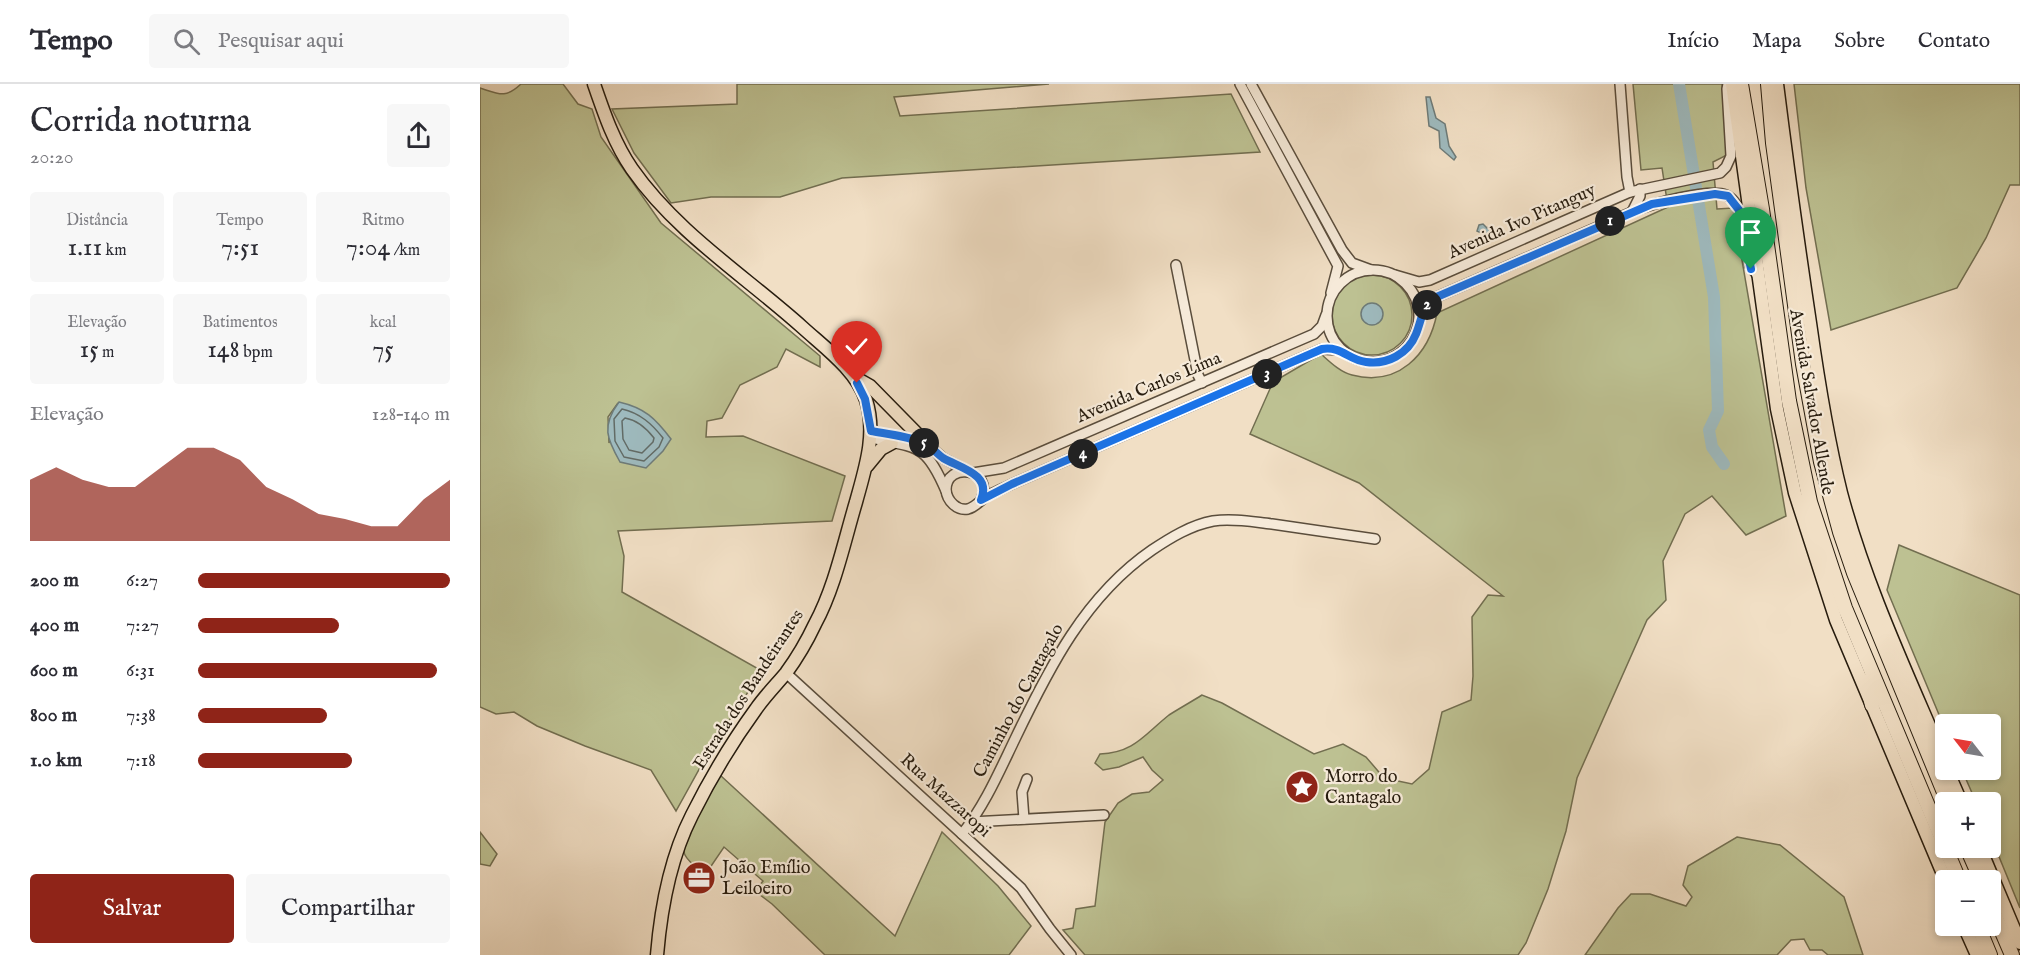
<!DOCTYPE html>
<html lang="pt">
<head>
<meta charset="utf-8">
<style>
	body { margin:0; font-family:"IM FELL English",serif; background:#f7f7f7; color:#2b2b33; height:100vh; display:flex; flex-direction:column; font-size:22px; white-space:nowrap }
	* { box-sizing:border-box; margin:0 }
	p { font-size:20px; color:#7c7c81 }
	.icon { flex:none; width:33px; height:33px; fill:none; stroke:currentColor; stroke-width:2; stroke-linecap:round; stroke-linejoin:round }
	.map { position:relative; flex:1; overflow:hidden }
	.panel { display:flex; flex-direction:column; background:#fff; width:480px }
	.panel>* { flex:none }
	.needle { width:39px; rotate:301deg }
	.fabs { position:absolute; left:1455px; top:630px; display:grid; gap:12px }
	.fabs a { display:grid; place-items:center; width:66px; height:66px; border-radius:6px; background:#fff; box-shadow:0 3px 9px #0003; font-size:30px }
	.pin { position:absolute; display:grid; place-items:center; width:51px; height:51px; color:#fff; margin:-62px -26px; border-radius:50% 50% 50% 0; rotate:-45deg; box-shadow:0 0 6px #0007 }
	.pin .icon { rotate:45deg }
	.km { position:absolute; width:30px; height:30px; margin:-15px; border-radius:50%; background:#222; color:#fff; font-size:16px; line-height:30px; text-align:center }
	.round { display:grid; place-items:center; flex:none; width:63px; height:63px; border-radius:6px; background:#f7f7f7 }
	.overview { display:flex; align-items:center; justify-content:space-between; height:102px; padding:0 30px }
	h1 { font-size:33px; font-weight:600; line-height:45px }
	.metrics { display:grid; grid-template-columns:repeat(3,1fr); gap:9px; height:102px; padding:6px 30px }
	.metrics div { display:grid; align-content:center; border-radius:6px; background:#f7f7f7; text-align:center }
	.metrics b { font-size:26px; font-weight:600 }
	.metrics small { font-size:16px; font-weight:400 }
	.metrics p { font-size:16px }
	.chart { height:168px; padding:12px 30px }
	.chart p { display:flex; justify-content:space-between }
	.chart svg { width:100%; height:108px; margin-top:6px; fill:#8f2418; opacity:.7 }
	.action { display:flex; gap:12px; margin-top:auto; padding:12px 30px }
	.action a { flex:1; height:69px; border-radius:6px; background:#8f2418; color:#fff; font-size:24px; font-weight:600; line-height:69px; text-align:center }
	.action a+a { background:#f7f7f7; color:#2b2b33 }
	ul { padding:0 30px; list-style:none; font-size:20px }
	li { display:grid; grid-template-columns:96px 72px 1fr; align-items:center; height:45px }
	li i { height:15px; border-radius:8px; background:#8f2418 }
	header { display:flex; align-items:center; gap:36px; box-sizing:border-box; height:84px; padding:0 30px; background:#fff; border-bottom:2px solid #e1e1e2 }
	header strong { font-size:28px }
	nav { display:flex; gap:33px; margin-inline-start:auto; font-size:21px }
	.search { width:420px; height:54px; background:#f7f7f7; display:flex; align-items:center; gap:15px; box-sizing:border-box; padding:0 21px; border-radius:6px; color:#7c7c81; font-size:22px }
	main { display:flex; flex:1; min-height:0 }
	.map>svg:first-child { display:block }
	.green { fill:#bdc192; stroke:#726e50; stroke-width:1.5; fill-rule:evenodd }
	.water { fill:#9ebabe; stroke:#6e7b78; stroke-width:1.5 }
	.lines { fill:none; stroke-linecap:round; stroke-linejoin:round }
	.shore { stroke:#626b66; stroke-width:1.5 }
	.river { stroke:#9ebabe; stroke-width:12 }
	.minor-casing { stroke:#5a4d3c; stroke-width:12 }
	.major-casing { stroke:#271c0e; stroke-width:15 }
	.highway-casing { stroke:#271c0e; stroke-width:16 }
	.minor { stroke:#f6ead9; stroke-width:9 }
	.major { stroke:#f1dfc5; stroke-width:12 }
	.highway { stroke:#f1dfc5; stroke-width:14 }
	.route-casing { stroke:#fff; stroke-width:12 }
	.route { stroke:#1a73e8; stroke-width:8 }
	.labels { text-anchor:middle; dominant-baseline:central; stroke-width:4.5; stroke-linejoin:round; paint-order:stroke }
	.street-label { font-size:18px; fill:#271c0e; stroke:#f6ead9 }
	.poi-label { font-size:18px; fill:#271c0e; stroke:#f6ead9; text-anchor:start }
</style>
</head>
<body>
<header>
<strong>Tempo</strong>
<div class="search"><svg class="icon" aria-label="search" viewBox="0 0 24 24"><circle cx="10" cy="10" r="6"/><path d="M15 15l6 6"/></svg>Pesquisar aqui</div>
<nav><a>Início</a><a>Mapa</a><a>Sobre</a><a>Contato</a></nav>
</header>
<main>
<section class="panel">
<div class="overview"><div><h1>Corrida noturna</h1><p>20:20</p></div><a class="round"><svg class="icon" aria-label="share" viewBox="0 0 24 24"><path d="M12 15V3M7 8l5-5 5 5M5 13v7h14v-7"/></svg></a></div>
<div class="metrics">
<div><p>Distância</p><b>1.11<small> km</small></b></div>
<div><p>Tempo</p><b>7:51</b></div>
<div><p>Ritmo</p><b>7:04<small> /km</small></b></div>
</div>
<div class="metrics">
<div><p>Elevação</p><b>15<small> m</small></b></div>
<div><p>Batimentos</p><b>148<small> bpm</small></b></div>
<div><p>kcal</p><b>75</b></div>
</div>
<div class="chart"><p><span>Elevação</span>128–140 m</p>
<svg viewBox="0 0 160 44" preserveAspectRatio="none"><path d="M0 44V19L10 14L20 19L30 22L40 22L50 14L60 6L70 6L80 11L90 22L100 27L110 33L120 35L130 38L140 38L150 27L160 19V44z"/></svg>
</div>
<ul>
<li><b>200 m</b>6:27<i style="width:100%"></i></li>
<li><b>400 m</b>7:27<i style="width:56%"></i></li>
<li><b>600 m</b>6:31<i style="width:95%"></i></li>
<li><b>800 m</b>7:38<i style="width:51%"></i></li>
<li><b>1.0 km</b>7:18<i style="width:61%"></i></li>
</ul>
<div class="action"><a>Salvar</a><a>Compartilhar</a></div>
</section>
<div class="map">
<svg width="1540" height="871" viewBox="0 0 1540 871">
	<rect width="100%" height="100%" fill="#f1dfc5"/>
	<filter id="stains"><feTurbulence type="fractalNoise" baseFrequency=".00333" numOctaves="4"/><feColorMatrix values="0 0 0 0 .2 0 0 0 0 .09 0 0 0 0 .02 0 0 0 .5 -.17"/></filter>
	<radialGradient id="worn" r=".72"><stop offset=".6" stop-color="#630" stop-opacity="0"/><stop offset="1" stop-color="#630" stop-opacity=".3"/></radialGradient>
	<!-- green -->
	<g class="green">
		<path d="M41,0h42l15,20 14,5 9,28 60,86 159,133v11l-34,-18 -9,18 -37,18 -18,33 -15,3 -1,16 37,-1 102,40 -13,45 -214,10 6,25 -2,36 140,79 -50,75 -36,65 -25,-41 -66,-24 -48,-20 -23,-14 -18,2 -16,-7v-619c19,6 25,11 41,-4zM138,319l-9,40 -1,-26z"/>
		<polygon points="257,0 569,0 414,13 420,32 751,10 780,68 362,94 300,113 231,113 191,119 154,69 132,25 257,20"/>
		<path d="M1153,0h89l8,65 -5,7 -12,6 4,47 16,-1 53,308 -40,19 -34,-39 -27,18 -22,47 3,39 -19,20 -70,158 -11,53 -18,58 -22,54 -8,12h-433l-22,-25 10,-2 3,-19 19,-3 10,-84 13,-19 14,-9 17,-2 14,-12 -11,-10 -9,-13 -24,10 -16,3 -8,-7 5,-9c34,-1 45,-20 69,-39 11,-7 22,-13 33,-20l20,8 92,51 29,-10 23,13 18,21 28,6 17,-15 13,-57 29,-12 2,-24 -1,-59 16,-22 15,1 -144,-113 -109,-49 23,-52 48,-28c9,8 19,18 31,21 46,12 77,-20 85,-62l231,-106 -6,-39 -21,2z"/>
		<polygon points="1314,0 1540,0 1540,101 1530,101 1506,154 1477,204 1351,246 1326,104"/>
		<circle cx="892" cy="231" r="40"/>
		<polygon points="1419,461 1540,511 1540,824 1511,753 1510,718 1496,718 1482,686 1510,686 1510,640 1466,640 1465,645 1407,506"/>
		<path d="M240,691l175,161 47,-104 56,54 33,40 -22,29h-184l-53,-51 -17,-13 8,-10 -39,-34 -19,28c-6,-6 -16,-12 -20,-20 -7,-13 27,-66 35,-80z"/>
		<polygon points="0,748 17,770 10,782 0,780"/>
		<polygon points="1257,753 1300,761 1364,813 1383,871 1348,871 1342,866 1330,866 1324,855 1311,856 1297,871 1105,871 1138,824 1151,810 1170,810 1206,822 1212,813 1203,801 1208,782"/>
	</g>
	<!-- water -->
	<g class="water">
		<polygon points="946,13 950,13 956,34 965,40 969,62 976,73 974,76 960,64 959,47 949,42"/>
		<polygon points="1003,140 1007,144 1012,141 1014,146 1010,149 1011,154 1007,157 1004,150 997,147 999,141"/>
		<circle cx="892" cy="230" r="11"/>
		<path d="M139,318c26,6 36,16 52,37l-8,12 -17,17 -26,-6c-13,-23 -19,-36 -1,-60z"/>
	</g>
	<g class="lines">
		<!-- shore -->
		<g class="shore">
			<path d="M142,325c18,4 30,15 41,29l-4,9 -15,14 -20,-4 -9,-16 -1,-22z"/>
			<path d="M145,334c12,2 22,11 29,20l-1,4 -11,11 -13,-3 -6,-11 -1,-18z"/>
		</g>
		<!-- river -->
		<polyline class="river" points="1199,0 1234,213 1238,327 1229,346 1232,363 1244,380"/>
		<defs>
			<g id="minor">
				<polyline points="760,0 858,182 851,209"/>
				<polyline points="771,0 862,166 872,179 891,186"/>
				<polyline points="1140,0 1147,93 1150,108"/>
				<polyline points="1152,128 1160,112 1160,105"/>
				<polyline points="696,181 718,291 722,299"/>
				<circle cx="893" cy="232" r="46"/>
				<polyline points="915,191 939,198 950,196 1150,108 1240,89 1246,83 1251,72 1247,5 1248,0"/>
				<path d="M939,238l13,-23 200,-87c18,-8 77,-24 94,-17 7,3 10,9 13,15l11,56 8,10"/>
				<polyline points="391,347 447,360 463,374 488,387"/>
				<path d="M391,354c47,10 55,6 75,53"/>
				<polyline points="493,389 524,384 834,250 842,242 846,231"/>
				<path d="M501,416c14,-32 -35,-39 -35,-10 1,11 11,21 22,19 8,-2 12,-9 19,-13 8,-4 17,-8 25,-12l310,-135 18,1"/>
				<polyline points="306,589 541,804 570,845 591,871"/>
				<polyline points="544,735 542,708 547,695"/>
				<polyline points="491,738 624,731"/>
				<path d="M482,750c23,-29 37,-62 53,-95 34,-71 70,-143 137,-189 18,-12 39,-25 61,-29 20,-3 40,1 59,3 34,5 69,10 103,15"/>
			</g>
			<g id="major">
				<path d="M114,0c10,29 20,59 38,85 44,63 113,107 170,158 23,21 54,43 64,73 11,34 -1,69 -10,102 -12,40 -21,85 -41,122 -8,17 -18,34 -29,49 -10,12 -21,23 -30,36 -24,33 -46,70 -64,106 -22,43 -31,92 -35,140"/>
				<polyline points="1252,0 1297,325 1315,409 1356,536 1466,797"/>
				<path d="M1297,0c10,80 21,159 33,239 8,57 17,114 31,170 25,94 67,182 105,272"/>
				<polyline points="376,294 390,302 447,360"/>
				<polyline points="387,382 401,365 412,359"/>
				<polyline points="1467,686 1481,718"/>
				<polyline points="1500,764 1540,859"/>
				<polyline points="1484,842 1497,871"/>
			</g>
			<g id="highway">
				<polyline points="1261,0 1282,125 1309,317 1330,418 1365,524 1479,796"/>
				<polyline points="1288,0 1293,59 1323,280 1341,378 1360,448 1374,489 1468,718"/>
				<polyline points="1387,597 1392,621"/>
				<polyline points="1487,764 1501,796"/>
				<polyline points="1510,820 1532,871"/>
				<polyline points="1498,842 1510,871"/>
			</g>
		</defs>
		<!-- minor casing -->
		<use href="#minor" class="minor-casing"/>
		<!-- major casing -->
		<use href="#major" class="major-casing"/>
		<!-- highway casing -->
		<use href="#highway" class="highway-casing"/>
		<!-- minor -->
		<use href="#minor" class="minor"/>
		<!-- major -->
		<use href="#major" class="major"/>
		<!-- highway -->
		<use href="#highway" class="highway"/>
	</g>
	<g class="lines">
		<defs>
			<path id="route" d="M377,299l8,16 6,32c17,3 38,5 54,13 7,3 12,10 18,14 17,10 49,16 38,42l31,-16 310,-135c20,-3 26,11 44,13 21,3 42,-8 50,-28 5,-12 6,-26 16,-35l220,-95 63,-10 13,2 11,14 12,59"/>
		</defs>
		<!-- route casing -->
		<use href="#route" class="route-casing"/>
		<!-- route -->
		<use href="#route" class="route"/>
	</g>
	<!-- icons -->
	<defs>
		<symbol id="sight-disc" viewBox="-11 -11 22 22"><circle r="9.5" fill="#8f2418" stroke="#f6ead9"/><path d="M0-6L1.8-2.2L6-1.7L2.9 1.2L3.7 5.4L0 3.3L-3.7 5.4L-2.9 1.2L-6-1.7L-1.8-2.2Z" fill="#fff"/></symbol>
		<symbol id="office-disc" viewBox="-11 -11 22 22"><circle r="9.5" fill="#8f2418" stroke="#f6ead9"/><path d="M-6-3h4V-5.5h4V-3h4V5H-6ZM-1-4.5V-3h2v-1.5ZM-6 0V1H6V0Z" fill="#fff"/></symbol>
	</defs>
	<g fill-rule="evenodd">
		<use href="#sight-disc" x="803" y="684" width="38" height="38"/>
		<use href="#office-disc" x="200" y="775" width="38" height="38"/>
	</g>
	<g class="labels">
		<!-- street labels -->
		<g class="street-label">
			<text transform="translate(1042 138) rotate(-24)">Avenida Ivo Pitanguy</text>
			<text transform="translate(669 304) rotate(-23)">Avenida Carlos Lima</text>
			<text transform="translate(1331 318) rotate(80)">Avenida Salvador Allende</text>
			<text transform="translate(269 606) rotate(-57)">Estrada dos Bandeirantes</text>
			<text transform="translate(539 617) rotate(-62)">Caminho do Cantagalo</text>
			<text transform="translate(465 712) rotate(42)">Rua Mazzaropi</text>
		</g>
		<!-- poi labels -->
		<g class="poi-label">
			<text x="845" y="693">Morro do<tspan x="845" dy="21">Cantagalo</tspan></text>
			<text x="242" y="784">João Emílio<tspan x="242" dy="21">Leiloeiro</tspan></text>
		</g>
	</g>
	<rect width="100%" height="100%" filter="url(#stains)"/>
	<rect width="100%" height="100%" fill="url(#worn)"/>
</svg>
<div class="fabs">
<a><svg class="needle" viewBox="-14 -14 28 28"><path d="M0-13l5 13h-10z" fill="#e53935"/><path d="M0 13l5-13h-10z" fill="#7c7c81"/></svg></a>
<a>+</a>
<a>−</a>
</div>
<div class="pin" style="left:1271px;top:185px;background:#1e9e55"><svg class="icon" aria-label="arrive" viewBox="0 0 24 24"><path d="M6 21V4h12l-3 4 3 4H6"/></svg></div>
<div class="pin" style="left:377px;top:299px;background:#d93025"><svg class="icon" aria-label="check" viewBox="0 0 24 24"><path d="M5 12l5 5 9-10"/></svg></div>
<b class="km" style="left:1130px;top:137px">1</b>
<b class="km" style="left:947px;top:221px">2</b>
<b class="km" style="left:787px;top:290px">3</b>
<b class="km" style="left:603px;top:370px">4</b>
<b class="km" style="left:444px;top:359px">5</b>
</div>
</main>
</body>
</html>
